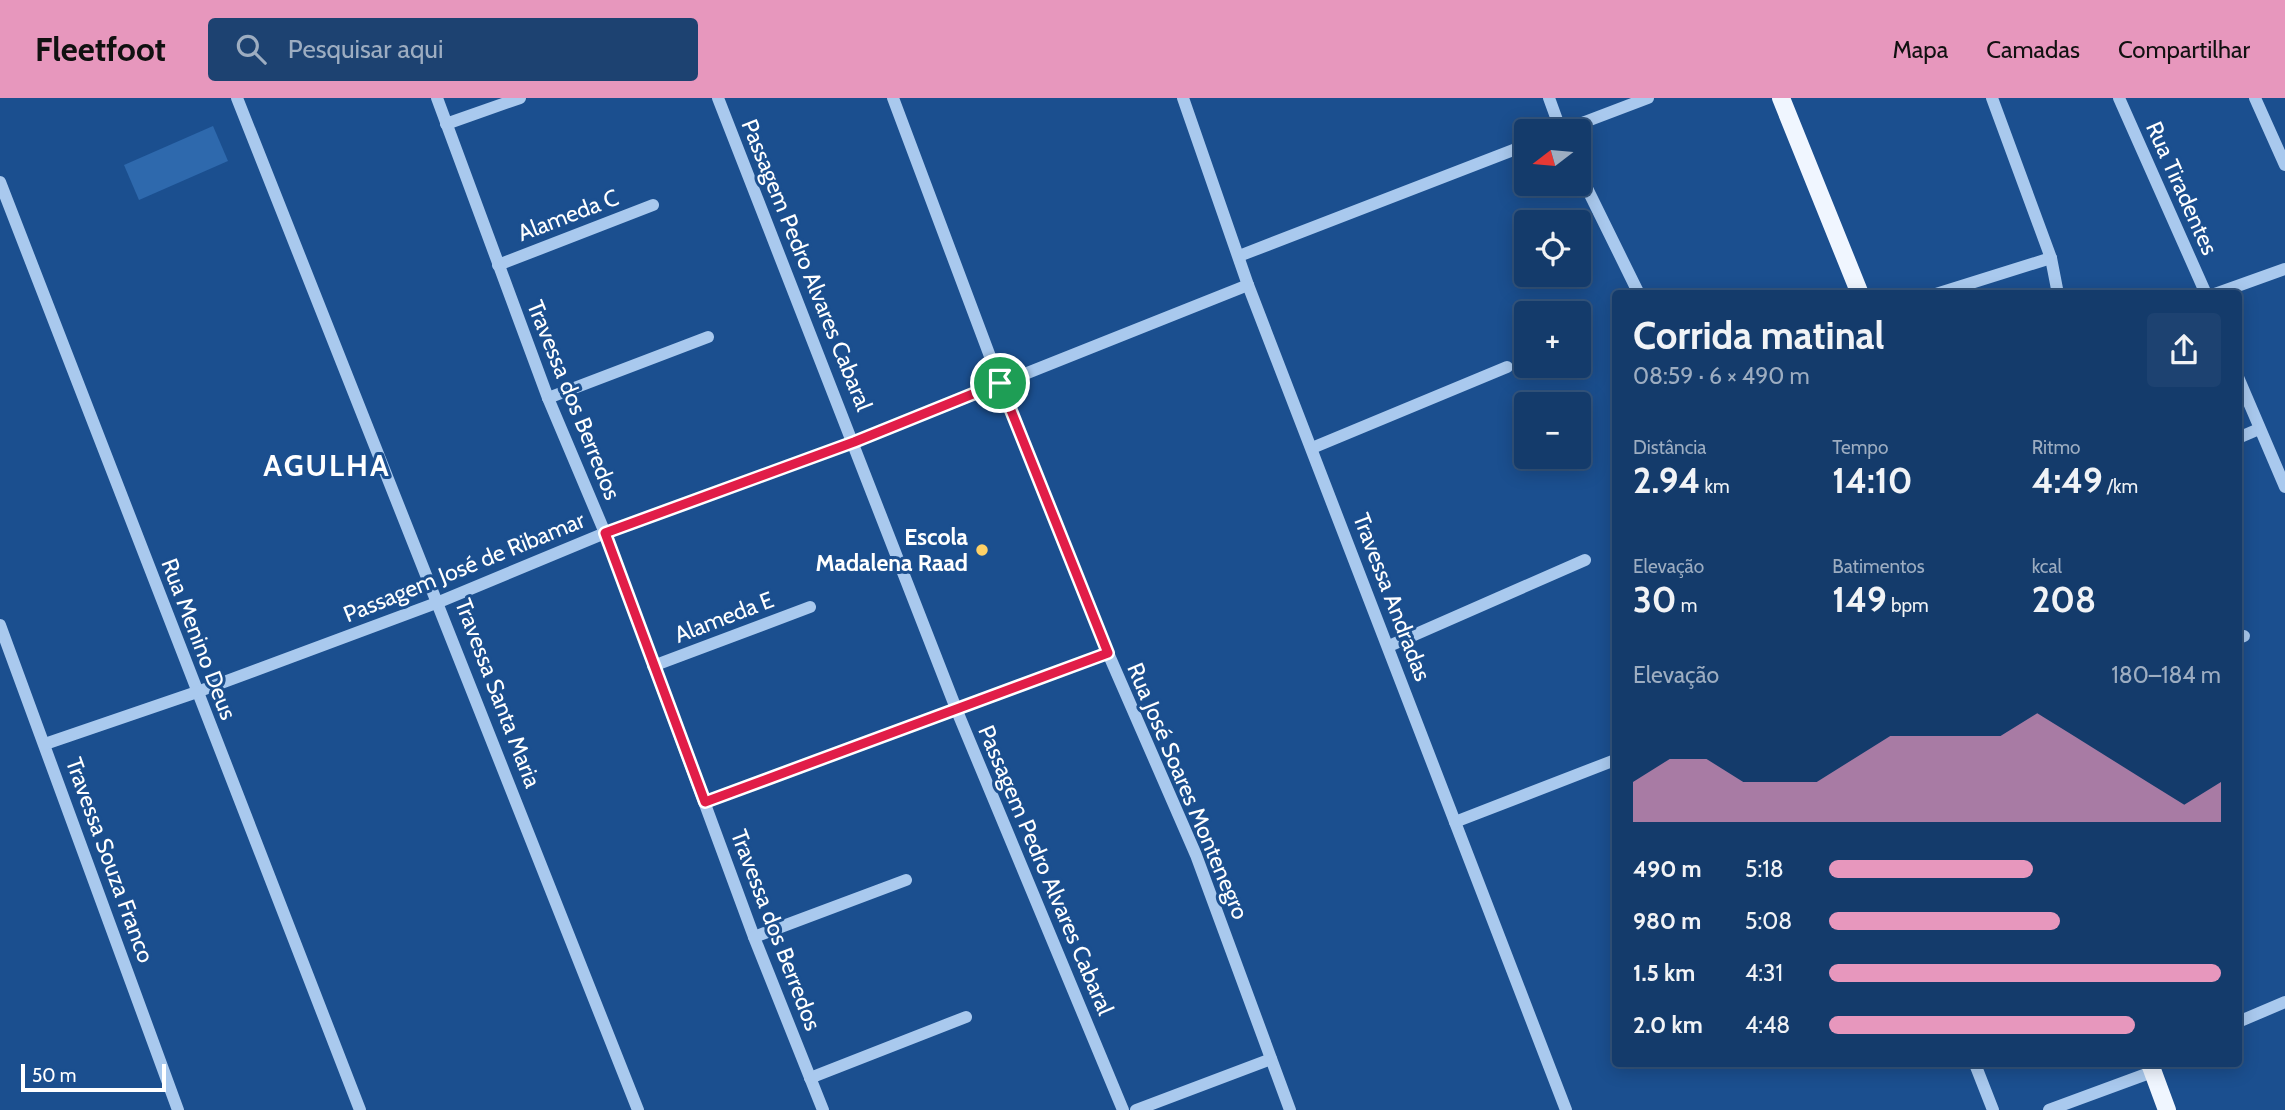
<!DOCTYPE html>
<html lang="pt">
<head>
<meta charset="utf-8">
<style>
	body { margin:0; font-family:Cabin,sans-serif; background:#1d4271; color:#f1f3f6; height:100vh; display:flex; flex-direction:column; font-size:26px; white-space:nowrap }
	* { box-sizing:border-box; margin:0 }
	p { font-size:23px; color:#9dadc1 }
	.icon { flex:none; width:38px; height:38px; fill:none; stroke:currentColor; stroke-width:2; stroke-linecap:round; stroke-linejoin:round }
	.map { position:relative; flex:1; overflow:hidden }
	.side { position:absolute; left:1612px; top:192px; width:630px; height:777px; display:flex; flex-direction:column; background:#143b6b; border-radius:7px; box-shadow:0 4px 18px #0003,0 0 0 2px #33557e }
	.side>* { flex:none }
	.needle { width:46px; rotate:254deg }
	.controls { position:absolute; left:1514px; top:21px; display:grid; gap:14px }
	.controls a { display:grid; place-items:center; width:77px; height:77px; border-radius:7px; background:#143b6b; box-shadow:0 4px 18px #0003,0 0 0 2px #33557e; font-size:35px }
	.scale { position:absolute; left:21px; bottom:18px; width:145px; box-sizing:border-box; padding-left:7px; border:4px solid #fff; border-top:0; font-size:19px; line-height:24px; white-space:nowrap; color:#fff; -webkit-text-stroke:5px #1b4f8f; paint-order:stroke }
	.pin { position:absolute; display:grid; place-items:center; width:60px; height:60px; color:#fff; margin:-30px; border:4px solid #fff; border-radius:50%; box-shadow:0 2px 7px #0007 }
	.round { display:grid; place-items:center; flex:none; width:74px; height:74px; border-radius:7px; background:#1d4271 }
	.summary { display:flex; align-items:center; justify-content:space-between; height:119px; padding:0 21px }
	h1 { font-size:38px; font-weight:700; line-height:52px }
	.metrics { display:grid; grid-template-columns:repeat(3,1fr); gap:10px; height:119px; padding:7px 21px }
	.metrics div { display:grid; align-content:center }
	.metrics b { font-size:35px; font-weight:700 }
	.metrics small { font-size:19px; font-weight:400 }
	.metrics p { font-size:19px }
	.chart { height:196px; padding:14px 21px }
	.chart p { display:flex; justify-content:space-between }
	.chart svg { width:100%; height:126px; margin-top:7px; fill:#e797bd; opacity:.7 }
	ul { padding:0 21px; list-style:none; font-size:23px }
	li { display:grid; grid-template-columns:112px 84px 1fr; align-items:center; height:52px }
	li i { height:18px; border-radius:9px; background:#e797bd }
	header { display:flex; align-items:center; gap:42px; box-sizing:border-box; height:98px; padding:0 35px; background:#e797bd; color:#111 }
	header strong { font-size:33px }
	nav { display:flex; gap:38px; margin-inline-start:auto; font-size:24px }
	.search { width:490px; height:63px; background:#1d4271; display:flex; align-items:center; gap:18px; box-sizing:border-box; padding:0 24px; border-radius:7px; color:#9dadc1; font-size:26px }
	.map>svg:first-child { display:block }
	.green { fill:#2e69ad }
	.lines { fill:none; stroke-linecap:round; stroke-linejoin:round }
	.minor { stroke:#a9c9ee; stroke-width:12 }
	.major { stroke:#f0f6ff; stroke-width:18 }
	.route-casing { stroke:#fff; stroke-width:14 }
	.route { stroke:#e11d48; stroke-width:9 }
	.poi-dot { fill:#ffd166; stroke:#1b4f8f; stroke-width:2.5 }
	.labels { text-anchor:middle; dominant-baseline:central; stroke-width:6; stroke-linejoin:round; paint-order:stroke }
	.street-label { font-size:23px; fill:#fff; stroke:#1b4f8f }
	.poi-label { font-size:23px; font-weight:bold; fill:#fff; stroke:#1b4f8f; text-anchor:end }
	.district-label { font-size:30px; font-weight:bold; letter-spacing:2px; fill:#fff; stroke:#1b4f8f }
</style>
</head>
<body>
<header>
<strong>Fleetfoot</strong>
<div class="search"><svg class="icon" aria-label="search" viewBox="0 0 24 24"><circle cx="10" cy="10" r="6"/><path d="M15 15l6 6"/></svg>Pesquisar aqui</div>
<nav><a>Mapa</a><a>Camadas</a><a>Compartilhar</a></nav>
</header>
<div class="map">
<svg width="2285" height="1012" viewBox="0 0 2285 1012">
	<rect width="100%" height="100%" fill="#1b4f8f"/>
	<!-- green -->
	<polygon class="green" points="213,28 228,63 139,102 124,67"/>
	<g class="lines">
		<!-- minor -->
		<g class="minor">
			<polyline points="237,0 638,1012"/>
			<polyline points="437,0 548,300 605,435 754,839 823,1012"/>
			<polyline points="718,0 957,613 1123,1012"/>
			<polyline points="893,0 1000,285 1108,555 1196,757 1290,1012"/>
			<polyline points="1183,0 1248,187 1566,1012"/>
			<polyline points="1549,0 1561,33"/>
			<polyline points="1992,0 2051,160 2058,196"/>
			<polyline points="2119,0 2206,196"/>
			<polyline points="2255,0 2285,67"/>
			<polyline points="446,26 520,0"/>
			<polyline points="1561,33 1648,0"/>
			<polyline points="1578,72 1639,196"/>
			<polyline points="0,84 360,1012"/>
			<polyline points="1239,158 1526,47"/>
			<polyline points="498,167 653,107"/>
			<polyline points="1936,196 2051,160"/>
			<polyline points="2215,196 2285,171"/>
			<polyline points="2238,279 2285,389"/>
			<polyline points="548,300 708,239"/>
			<polyline points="2238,340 2259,331"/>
			<polyline points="1312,350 1507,269"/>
			<polyline points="0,527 178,1012"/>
			<polyline points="2238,540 2244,538"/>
			<polyline points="1389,548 1585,462"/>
			<polyline points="653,568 810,509"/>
			<polyline points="45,646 197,594 439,504 605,435 854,344 1248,187"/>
			<polyline points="705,704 1108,555"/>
			<polyline points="1455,724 1615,662"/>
			<polyline points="754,839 906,782"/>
			<polyline points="2238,924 2285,904"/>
			<polyline points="1975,966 1993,1012"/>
			<polyline points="810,980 966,919"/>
			<polyline points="1136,1012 1271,961"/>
			<polyline points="2049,1012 2152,974"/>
		</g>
		<!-- major -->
		<g class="major">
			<polyline points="1781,0 1860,196"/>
			<polyline points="2150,966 2167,1012"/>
		</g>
	</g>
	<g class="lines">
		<defs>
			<polygon id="route" points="1000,285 1108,555 705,704 605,435 854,344"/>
		</defs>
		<!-- route casing -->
		<use href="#route" class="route-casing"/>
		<!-- route -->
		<use href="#route" class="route"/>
	</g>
	<!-- markers -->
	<circle class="poi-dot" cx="982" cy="452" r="7"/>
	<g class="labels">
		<!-- street labels -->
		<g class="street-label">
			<text transform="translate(2182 90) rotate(66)">Rua Tiradentes</text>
			<text transform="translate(568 117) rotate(-21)">Alameda C</text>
			<text transform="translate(807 167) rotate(68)">Passagem Pedro Alvares Cabaral</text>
			<text transform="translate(574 302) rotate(68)">Travessa dos Berredos</text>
			<text transform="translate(464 469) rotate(-22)">Passagem José de Ribamar</text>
			<text transform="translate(1392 499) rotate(69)">Travessa Andradas</text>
			<text transform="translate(724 519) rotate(-21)">Alameda E</text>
			<text transform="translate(199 541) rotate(69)">Rua Menino Deus</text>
			<text transform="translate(498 595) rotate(69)">Travessa Santa Maria</text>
			<text transform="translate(1188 693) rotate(67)">Rua José Soares Montenegro</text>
			<text transform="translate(110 762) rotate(70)">Travessa Souza Franco</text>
			<text transform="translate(1046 772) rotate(67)">Passagem Pedro Alvares Cabaral</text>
			<text transform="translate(776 832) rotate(69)">Travessa dos Berredos</text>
		</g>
		<!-- poi labels -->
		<g class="poi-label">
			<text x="968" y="439">Escola<tspan x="968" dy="26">Madalena Raad</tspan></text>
		</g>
		<!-- district labels -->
		<g class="district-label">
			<text x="327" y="367">AGULHA</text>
		</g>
	</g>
</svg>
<div class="controls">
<a><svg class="needle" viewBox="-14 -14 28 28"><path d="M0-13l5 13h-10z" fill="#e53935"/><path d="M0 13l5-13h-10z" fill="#9dadc1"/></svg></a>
<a><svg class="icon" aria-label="locate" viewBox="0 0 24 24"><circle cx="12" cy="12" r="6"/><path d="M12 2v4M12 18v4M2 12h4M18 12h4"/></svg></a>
<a>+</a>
<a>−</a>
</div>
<div class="scale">50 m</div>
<div class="pin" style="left:1000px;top:285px;background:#1e9e55"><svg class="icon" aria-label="arrive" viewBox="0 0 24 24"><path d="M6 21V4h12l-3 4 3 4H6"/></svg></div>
<section class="side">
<div class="summary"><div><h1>Corrida matinal</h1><p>08:59 · 6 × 490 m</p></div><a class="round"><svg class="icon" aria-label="share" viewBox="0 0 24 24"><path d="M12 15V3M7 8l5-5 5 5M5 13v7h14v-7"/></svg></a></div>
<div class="metrics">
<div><p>Distância</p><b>2.94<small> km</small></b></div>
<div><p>Tempo</p><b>14:10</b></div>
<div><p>Ritmo</p><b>4:49<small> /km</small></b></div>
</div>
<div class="metrics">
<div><p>Elevação</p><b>30<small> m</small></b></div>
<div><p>Batimentos</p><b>149<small> bpm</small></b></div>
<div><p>kcal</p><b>208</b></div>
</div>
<div class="chart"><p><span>Elevação</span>180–184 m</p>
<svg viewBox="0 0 160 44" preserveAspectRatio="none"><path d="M0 44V30L10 22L20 22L30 30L40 30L50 30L60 22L70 14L80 14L90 14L100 14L110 6L120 14L130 22L140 30L150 38L160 30V44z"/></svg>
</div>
<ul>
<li><b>490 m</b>5:18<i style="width:52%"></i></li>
<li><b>980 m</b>5:08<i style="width:59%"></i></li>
<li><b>1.5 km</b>4:31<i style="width:100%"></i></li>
<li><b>2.0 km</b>4:48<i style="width:78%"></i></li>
</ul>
</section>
</div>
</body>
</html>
